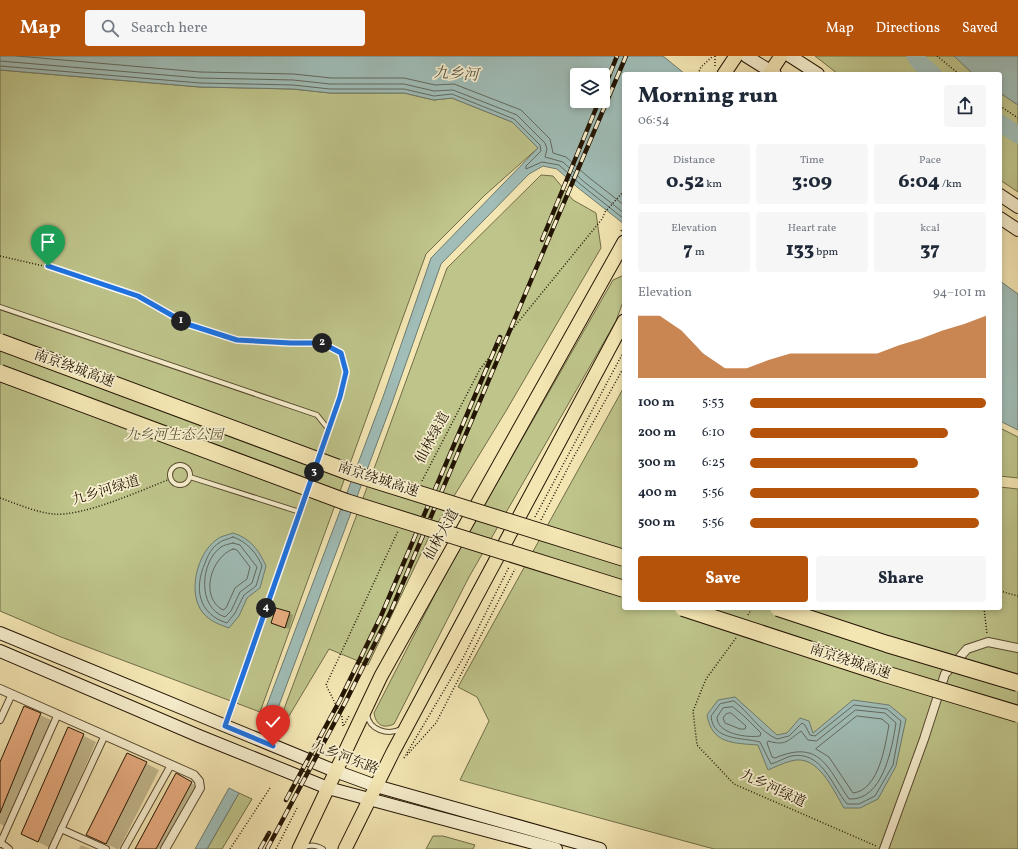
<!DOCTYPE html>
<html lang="en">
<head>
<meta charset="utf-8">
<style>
	body { margin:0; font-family:Vollkorn,"Noto Serif SC",serif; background:#f6f6f7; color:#1f2937; height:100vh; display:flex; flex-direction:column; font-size:15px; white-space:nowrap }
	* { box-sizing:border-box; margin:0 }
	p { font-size:13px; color:#747a83 }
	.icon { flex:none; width:22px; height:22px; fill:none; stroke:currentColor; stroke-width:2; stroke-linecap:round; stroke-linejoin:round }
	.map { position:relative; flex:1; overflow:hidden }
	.drawer { position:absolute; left:622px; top:16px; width:380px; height:538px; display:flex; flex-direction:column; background:#fff; border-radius:4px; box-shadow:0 2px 6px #0003 }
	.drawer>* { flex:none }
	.buttons { position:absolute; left:570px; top:12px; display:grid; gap:8px }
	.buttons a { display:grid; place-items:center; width:40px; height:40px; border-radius:4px; background:#fff; box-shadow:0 2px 6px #0003; font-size:20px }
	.pin { position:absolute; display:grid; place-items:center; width:34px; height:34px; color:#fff; margin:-41px -17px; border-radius:50% 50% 50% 0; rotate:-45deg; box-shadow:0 0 4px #0007 }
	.pin .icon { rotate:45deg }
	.km { position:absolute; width:20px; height:20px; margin:-10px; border-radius:50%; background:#222; color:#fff; font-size:11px; line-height:20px; text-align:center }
	.round { display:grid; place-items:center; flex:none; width:42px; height:42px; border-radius:4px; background:#f6f6f7 }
	.head { display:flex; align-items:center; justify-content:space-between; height:68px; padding:0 16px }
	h1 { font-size:22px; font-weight:800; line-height:30px }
	.stats { display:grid; grid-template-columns:repeat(3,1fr); gap:6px; height:68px; padding:4px 16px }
	.stats div { display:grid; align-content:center; border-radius:4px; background:#f6f6f7; text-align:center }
	.stats b { font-size:20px; font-weight:800 }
	.stats small { font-size:11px; font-weight:400 }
	.stats p { font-size:11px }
	.chart { height:112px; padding:8px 16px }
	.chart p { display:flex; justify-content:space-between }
	.chart svg { width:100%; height:72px; margin-top:4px; fill:#b45309; opacity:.7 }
	.cta { display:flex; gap:8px; margin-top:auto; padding:8px 16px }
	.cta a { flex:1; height:46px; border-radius:4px; background:#b45309; color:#fff; font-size:16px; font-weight:800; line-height:46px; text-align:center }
	.cta a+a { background:#f6f6f7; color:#1f2937 }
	ul { padding:0 16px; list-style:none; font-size:13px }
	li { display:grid; grid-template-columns:64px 48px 1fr; align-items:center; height:30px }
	li i { height:10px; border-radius:5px; background:#b45309 }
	header { display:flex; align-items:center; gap:24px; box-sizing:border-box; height:56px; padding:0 20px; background:#b45309; color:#fff }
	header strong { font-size:19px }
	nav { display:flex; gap:22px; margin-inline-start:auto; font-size:14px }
	.search { width:280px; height:36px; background:#f6f6f7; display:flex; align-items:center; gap:10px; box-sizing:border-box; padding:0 14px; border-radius:4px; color:#747a83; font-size:15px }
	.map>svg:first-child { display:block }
	.green { fill:#bec48a; stroke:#716c47 }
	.water { fill:#a0bdb7; stroke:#6e7a6f; fill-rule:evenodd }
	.shadow { fill:#0003 }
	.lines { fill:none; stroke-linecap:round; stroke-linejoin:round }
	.shore { stroke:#62695e; stroke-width:1 }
	.river { stroke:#a0bdb7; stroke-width:17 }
	.building { fill:#e9ae82; stroke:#241504 }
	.service-casing { stroke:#584930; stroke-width:6 }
	.pedestrian-casing { stroke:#584930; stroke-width:8 }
	.minor-casing { stroke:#584930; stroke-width:10 }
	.secondary-casing { stroke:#241504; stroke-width:14 }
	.primary-casing { stroke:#241504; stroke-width:15 }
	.path { stroke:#241504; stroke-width:1.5; stroke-dasharray:1 2; stroke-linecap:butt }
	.service { stroke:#f7efce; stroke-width:4 }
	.pedestrian { stroke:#f7efce; stroke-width:6 }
	.minor { stroke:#f7efce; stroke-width:8 }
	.secondary { stroke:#f7efce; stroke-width:12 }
	.primary { stroke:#f3e6b3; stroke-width:13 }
	.rail-casing { stroke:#241504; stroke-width:4.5 }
	.rail { stroke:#f7efce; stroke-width:3; stroke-dasharray:9; stroke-linecap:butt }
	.motorway-bridge-casing { stroke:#241504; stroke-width:18; stroke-linecap:butt }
	.motorway-bridge { stroke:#f3e6b3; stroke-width:16 }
	.route-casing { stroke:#fff; stroke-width:8 }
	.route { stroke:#1a73e8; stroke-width:5 }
	.labels { text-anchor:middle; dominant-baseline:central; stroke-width:3.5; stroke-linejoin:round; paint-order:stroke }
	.street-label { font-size:14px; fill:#241504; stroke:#f7efce }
	.park-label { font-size:14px; font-style:italic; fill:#5a5233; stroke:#f7efce }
	.water-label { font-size:15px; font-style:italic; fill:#4f5043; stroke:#f7efce }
</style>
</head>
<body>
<header>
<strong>Map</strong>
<div class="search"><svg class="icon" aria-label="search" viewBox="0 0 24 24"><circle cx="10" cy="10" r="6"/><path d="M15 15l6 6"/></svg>Search here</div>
<nav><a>Map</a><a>Directions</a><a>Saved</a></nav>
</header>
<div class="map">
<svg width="1018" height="793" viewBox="0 0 1018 793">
	<rect width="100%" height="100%" fill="#f3e6b3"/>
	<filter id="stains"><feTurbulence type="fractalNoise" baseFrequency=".005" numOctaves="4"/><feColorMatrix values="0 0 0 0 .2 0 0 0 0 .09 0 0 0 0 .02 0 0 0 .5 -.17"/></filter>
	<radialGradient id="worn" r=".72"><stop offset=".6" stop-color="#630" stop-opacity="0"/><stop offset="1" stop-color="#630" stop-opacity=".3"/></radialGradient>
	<!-- green -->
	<g class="green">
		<polygon points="815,0 1018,0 1018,136 1000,124 1000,18 838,18"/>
		<polygon points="0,14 200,31 293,33 330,37 404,37 434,44 452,42 512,66 538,92 485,139 426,198 260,656 61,581 0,555"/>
		<polygon points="541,119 553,120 573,144 596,157 601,192 506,355 429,481 368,609 329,593 286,665 281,661 378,402 447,212"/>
		<path d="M624,219v24l-8,22 -147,256 -75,147c-11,5 -18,1 -20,-11l75,-146 164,-287z"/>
		<polygon points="624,331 624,552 1000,552 1000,431 1018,433 1018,793 714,793 460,724 489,665 477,641 458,631"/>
		<polygon points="1000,372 1018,381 1018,422 1000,420"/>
		<polygon points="239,737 252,743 222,793 207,793"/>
		<polygon points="433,780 443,780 475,789 473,793 426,793"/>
	</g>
	<!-- water -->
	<g class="water">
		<path d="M0,0h663l22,18h-61v150l-47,-37 -20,-18 -14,-3 -14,8 -88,90 -49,139 -117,313 -11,-3 119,-316 48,-139 107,-110 -26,-26 -60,-24 -18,2 -30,-7h-74l-37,-4 -93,-2 -200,-17zM577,19h26v26h-26z"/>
		<polygon points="954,0 1018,0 1018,49 1000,37 1000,18 973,18"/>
		<polygon points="1000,225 1018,238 1018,374 1000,365"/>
		<path d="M233,477c17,5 26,17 33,33l-6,22 -13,10 -8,18 -10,12c-11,-4 -19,-7 -26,-15 -16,-20 -6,-59 13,-73 4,-4 12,-5 17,-7z"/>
		<path d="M735,641l42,38 10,-2 13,-15 9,3 4,12 40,-33 36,5 17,14 -10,47 -18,33 -18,9h-16c-11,-18 -26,-55 -53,-47 -8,2 -16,6 -23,9l-10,-25c-25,-2 -46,-1 -51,-30l11,-15z"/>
		<polygon points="229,732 239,737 207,793 195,793"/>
	</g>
	<!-- shadow -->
	<g class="shadow">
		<polygon points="277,553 293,559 289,573 276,569"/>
		<polygon points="24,651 53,665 9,772 0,768 0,709"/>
		<polygon points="68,672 96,686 50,792 22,778"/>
		<polygon points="128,698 159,714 119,793 117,793 87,779"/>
		<polygon points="191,727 203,734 170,793 136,793"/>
		<polygon points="81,789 91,793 79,793"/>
	</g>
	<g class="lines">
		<!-- shore -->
		<g class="shore">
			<polyline points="17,0 200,16 294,18 331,22 404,22 435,29 454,28 521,54 550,83 553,97 566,101 587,120 624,149"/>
			<polyline points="0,5 200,22 293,24 330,28 404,28 434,35 453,34 517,59 545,87 547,93 545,101 563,106 583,125 624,157"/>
			<polyline points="0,10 200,27 293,29 330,33 404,33 434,40 452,38 514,63 540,89 541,95 526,110 526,113 542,106 559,109 580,128 624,163"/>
			<path d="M233,481c13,4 24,16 29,29l-6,20 -12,9 -9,18 -8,10c-29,-9 -33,-35 -22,-60 3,-8 7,-16 14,-20 3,-3 10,-4 14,-6z"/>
			<path d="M233,487l7,2 17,22 -5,16 -12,9 -9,19 -6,6c-28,-9 -25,-55 -4,-70 3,-2 8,-3 12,-4z"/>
			<path d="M233,493l4,1 13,17 -3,12 -12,9 -9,20 -3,2c-24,-13 -12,-53 10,-61z"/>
			<path d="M734,645c15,11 26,31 43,38l12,-3 13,-13 3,2 5,10 5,1 39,-31 33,4 14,12 -8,44 -18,31 -16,8h-12c-15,-18 -25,-54 -56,-48 -7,2 -13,6 -20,8l-11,-22c-19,-5 -47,-1 -49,-26l9,-12z"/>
			<path d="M733,651l12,10 16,16 -1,3c-13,2 -43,-2 -43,-19l6,-9z"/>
			<path d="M856,654l29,3 11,10c-4,25 -13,78 -47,76 -22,-32 -29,-60 -74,-41l-3,-1 -5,-14 1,-2c18,5 19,0 33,-10l7,9 8,1z"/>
			<polygon points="731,657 746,670 745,673 740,673 725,667 723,662 726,658"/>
			<path d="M857,660l25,3 7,6c-4,21 -10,65 -36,68l-24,-36 -13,-8z"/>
		</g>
		<!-- river -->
		<g class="river">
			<polyline points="915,0 920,7 933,18"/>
			<polyline points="1000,67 1018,79"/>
		</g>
	</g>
	<!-- building -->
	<g class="building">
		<polygon points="276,552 290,556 285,572 271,567"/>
		<polygon points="24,650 41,657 0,757 0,706"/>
		<polygon points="68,671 84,678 38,786 21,778"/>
		<polygon points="127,697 147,706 106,788 86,779"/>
		<polygon points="176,717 192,726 156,793 135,793"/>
	</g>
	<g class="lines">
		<defs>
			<g id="service">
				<polyline points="0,251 317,359 329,374 320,401"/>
				<circle cx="180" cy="419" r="10"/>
				<polyline points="190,421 300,456 226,668"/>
				<polyline points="310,429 317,408"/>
				<polyline points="300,456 307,436"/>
				<path d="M367,658c2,16 21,22 34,15"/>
				<path d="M303,792c7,-4 13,-3 20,1"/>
			</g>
			<g id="pedestrian">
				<polyline points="0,664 12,638"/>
				<polyline points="61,773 106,793"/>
				<polyline points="0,786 9,793"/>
				<polyline points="0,788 58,658"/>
				<polyline points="52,793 105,679"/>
				<polyline points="124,793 171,709"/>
			</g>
			<g id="minor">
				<polyline points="0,633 194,719 199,725 200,732 165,793"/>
				<polyline points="884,793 924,683 945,618 967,593 988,586 1018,592"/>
			</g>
			<g id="secondary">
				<polyline points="746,0 775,18"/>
				<polyline points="790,0 818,18"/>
				<polyline points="1000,139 1018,151"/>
				<polyline points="1000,162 1018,174"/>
				<polyline points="0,577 335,715 376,730 600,793"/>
				<polyline points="0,595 199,680 328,732 556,793"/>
			</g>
			<g id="primary">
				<polyline points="724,18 736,0"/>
				<polyline points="769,18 781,0"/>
				<polyline points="299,793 381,620 624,186"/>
				<polyline points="345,793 393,696 624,265"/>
			</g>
		</defs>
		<!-- service casing -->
		<use href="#service" class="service-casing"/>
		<!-- pedestrian casing -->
		<use href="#pedestrian" class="pedestrian-casing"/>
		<!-- minor casing -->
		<use href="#minor" class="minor-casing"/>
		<!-- secondary casing -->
		<use href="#secondary" class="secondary-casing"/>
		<!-- primary casing -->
		<use href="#primary" class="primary-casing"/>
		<!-- path -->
		<g class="path">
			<polyline points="715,0 715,10"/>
			<polyline points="937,0 959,18"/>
			<polyline points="698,18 701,11 713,0"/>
			<polyline points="1000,50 1018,62"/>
			<polyline points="621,175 624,170"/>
			<polyline points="0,200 48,211 139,240 187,268 237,284 291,287 322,287 341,297 346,316 332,367"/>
			<polyline points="422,425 480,313 602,163 605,156 624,135"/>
			<path d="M0,442c17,6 35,14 53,16 30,3 89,-24 117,-35"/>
			<polyline points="535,461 624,295"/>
			<polyline points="541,464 572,404 624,311"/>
			<polyline points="1000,535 1018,540"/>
			<polyline points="984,552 987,578"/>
			<polyline points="748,559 752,552"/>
			<polyline points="736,582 706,623 693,655 697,689 734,728 876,790"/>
			<polyline points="344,669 349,660"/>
			<polyline points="343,670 342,661 326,629 398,475"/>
			<polyline points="407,699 436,667 515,513"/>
			<polyline points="404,702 462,604 509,511"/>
			<polyline points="230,793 270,732"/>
			<polyline points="276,793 297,752"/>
		</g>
		<!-- service -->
		<use href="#service" class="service"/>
		<!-- pedestrian -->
		<use href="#pedestrian" class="pedestrian"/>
		<!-- minor -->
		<use href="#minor" class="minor"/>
		<!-- secondary -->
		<use href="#secondary" class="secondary"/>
		<!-- primary -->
		<use href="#primary" class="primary"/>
		<defs>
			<g id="rail">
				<polyline points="603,35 617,0"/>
				<polyline points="542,184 599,45"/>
				<polyline points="286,744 340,644 381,560 500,281"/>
				<polyline points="260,793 269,777"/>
				<polyline points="267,793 346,645 391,555 626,0"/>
			</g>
		</defs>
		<!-- rail casing -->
		<use href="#rail" class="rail-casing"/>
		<!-- rail -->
		<use href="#rail" class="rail"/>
		<defs>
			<g id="motorway-bridge">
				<polyline points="0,286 352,417 624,502"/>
				<polyline points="0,317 346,446 624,533"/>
				<polyline points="683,552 882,617 1018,658"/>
				<polyline points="778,552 887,588 1018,627"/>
			</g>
		</defs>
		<!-- motorway-bridge casing -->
		<use href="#motorway-bridge" class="motorway-bridge-casing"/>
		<!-- motorway-bridge -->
		<use href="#motorway-bridge" class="motorway-bridge"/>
	</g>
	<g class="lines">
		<defs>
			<polyline id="route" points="48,210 138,240 187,268 237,284 291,287 322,287 341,297 346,316 340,341 225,670 273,690"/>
		</defs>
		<!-- route casing -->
		<use href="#route" class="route-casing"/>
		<!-- route -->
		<use href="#route" class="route"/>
	</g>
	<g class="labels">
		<!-- street labels -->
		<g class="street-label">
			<text transform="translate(74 313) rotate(20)">南京绕城高速</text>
			<text transform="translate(433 382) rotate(-62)">仙林绿道</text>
			<text transform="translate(378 424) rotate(18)">南京绕城高速</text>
			<text transform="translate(106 435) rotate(-17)">九乡河绿道</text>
			<text transform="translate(442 479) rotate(-61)">仙林大道</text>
			<text transform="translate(850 606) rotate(18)">南京绕城高速</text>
			<text transform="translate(345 702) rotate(21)">九乡河东路</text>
			<text transform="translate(773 733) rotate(25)">九乡河绿道</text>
		</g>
		<!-- park labels -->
		<g class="park-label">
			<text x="174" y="379">九乡河生态公园</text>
		</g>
		<!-- water labels -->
		<g class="water-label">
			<text transform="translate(456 19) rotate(3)">九乡河</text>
		</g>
	</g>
	<rect width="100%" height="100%" filter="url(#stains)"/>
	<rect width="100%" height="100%" fill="url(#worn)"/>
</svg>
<div class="buttons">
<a><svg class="icon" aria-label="layers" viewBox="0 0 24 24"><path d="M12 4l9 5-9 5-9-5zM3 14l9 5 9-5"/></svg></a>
</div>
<div class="pin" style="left:48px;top:210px;background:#1e9e55"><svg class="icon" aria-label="arrive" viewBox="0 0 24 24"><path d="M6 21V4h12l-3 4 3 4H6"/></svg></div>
<div class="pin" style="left:273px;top:690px;background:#d93025"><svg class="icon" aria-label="check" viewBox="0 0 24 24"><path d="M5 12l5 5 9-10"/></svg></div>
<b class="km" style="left:181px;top:265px">1</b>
<b class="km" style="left:322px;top:287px">2</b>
<b class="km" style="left:314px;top:416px">3</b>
<b class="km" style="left:266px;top:552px">4</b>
<section class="drawer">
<div class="head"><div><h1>Morning run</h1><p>06:54</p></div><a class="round"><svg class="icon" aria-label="share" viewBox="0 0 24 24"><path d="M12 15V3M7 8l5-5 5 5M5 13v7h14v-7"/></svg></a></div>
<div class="stats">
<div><p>Distance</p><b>0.52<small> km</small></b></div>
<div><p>Time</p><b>3:09</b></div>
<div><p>Pace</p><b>6:04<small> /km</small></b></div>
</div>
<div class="stats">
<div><p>Elevation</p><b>7<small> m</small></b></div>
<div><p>Heart rate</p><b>133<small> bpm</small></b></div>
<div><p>kcal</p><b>37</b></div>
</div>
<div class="chart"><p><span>Elevation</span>94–101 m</p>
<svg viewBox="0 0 160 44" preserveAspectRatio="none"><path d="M0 44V6L10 6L20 15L30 29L40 38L50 38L60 33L70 29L80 29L90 29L100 29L110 29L120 24L130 20L140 15L150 11L160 6V44z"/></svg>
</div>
<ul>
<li><b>100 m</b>5:53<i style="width:100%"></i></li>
<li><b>200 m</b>6:10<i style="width:84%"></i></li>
<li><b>300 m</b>6:25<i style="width:71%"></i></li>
<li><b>400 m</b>5:56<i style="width:97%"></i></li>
<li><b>500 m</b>5:56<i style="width:97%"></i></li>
</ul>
<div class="cta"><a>Save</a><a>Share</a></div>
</section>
</div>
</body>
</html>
